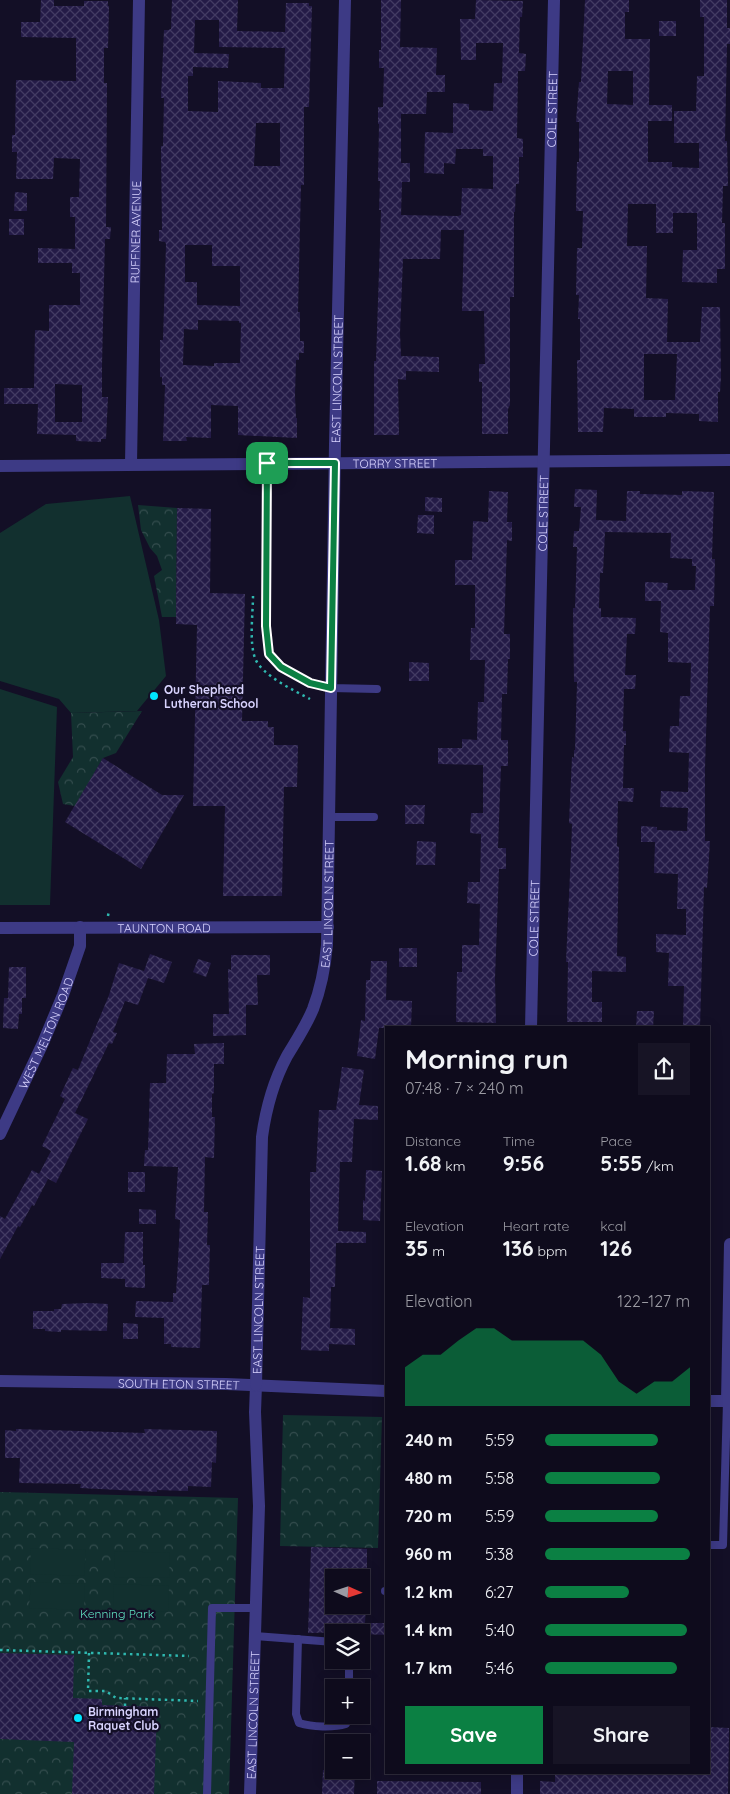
<!DOCTYPE html>
<html lang="en">
<head>
<meta charset="utf-8">
<style>
	body { margin:0; font-family:Quicksand,sans-serif; background:#171425; color:#f1f3f6; height:100vh; display:flex; flex-direction:column; font-size:19px; white-space:nowrap }
	* { box-sizing:border-box; margin:0 }
	p { font-size:16px; color:#9b9ba3 }
	.icon { flex:none; width:28px; height:28px; fill:none; stroke:currentColor; stroke-width:2; stroke-linecap:round; stroke-linejoin:round }
	.map { position:relative; flex:1; overflow:hidden }
	.sheet { position:absolute; left:385px; top:1026px; width:325px; height:748px; display:flex; flex-direction:column; background:#0e0b1c; border-radius:0px; box-shadow:0 2px 12px #0003,0 0 0 1px #2e2b3b }
	.sheet>* { flex:none }
	.needle { width:32px; rotate:93deg }
	.fabs { position:absolute; left:325px; top:1569px; display:grid; gap:10px }
	.fabs a { display:grid; place-items:center; width:45px; height:45px; border-radius:0px; background:#0e0b1c; box-shadow:0 2px 12px #0003,0 0 0 1px #2e2b3b; font-size:25px }
	.pin { position:absolute; display:grid; place-items:center; width:42px; height:42px; color:#fff; margin:-21px; border-radius:10px; box-shadow:0 2px 8px #0006 }
	.round { display:grid; place-items:center; flex:none; width:52px; height:52px; border-radius:0px; background:#171425 }
	.summary { display:flex; align-items:center; justify-content:space-between; height:85px; padding:0 20px }
	h1 { font-size:28px; font-weight:800; line-height:38px }
	.metrics { display:grid; grid-template-columns:repeat(3,1fr); gap:8px; height:85px; padding:5px 20px }
	.metrics div { display:grid; align-content:center }
	.metrics b { font-size:21px; font-weight:800 }
	.metrics small { font-size:14px; font-weight:400 }
	.metrics p { font-size:14px }
	.chart { height:140px; padding:10px 20px }
	.chart p { display:flex; justify-content:space-between }
	.chart svg { width:100%; height:90px; margin-top:5px; fill:#0b8043; opacity:.7 }
	.cta { display:flex; gap:10px; margin-top:auto; padding:10px 20px }
	.cta a { flex:1; height:58px; border-radius:0px; background:#0b8043; color:#fff; font-size:20px; font-weight:800; line-height:58px; text-align:center }
	.cta a+a { background:#171425; color:#f1f3f6 }
	ul { padding:0 20px; list-style:none; font-size:16px }
	li { display:grid; grid-template-columns:80px 60px 1fr; align-items:center; height:38px }
	li i { height:12px; border-radius:6px; background:#0b8043 }
	.map>svg:first-child { display:block }
	.forest { fill:url(#forest-crowns) }
	.garden { fill:#12302f }
	.building { fill:url(#building-cross-hatch); fill-rule:evenodd }
	.lines { fill:none; stroke-linecap:round; stroke-linejoin:round }
	.path { stroke:#2fb8b0; stroke-width:2.5; stroke-dasharray:2.5 4; stroke-linecap:butt }
	.service { stroke:#3d3a85; stroke-width:8 }
	.minor { stroke:#3d3a85; stroke-width:12 }
	.tertiary { stroke:#3d3a85; stroke-width:12 }
	.route-casing { stroke:#fff; stroke-width:10 }
	.route { stroke:#0b8043; stroke-width:6 }
	.poi-dot { fill:#00e5ff; stroke:#130f26; stroke-width:2 }
	.labels { text-anchor:middle; dominant-baseline:central; stroke-width:4.5; stroke-linejoin:round; paint-order:stroke }
	.street-label { font-size:12px; fill:#d9d4ff; stroke:#130f26 }
	.poi-label { font-size:12px; font-weight:bold; fill:#d9d4ff; stroke:#130f26; text-anchor:start }
	.park-label { font-size:12px; fill:#5fe0c0; stroke:#130f26 }
</style>
</head>
<body>
<div class="map">
<svg width="730" height="1794" viewBox="0 0 730 1794">
	<defs>
		<pattern id="forest-crowns" width="20" height="18" patternUnits="userSpaceOnUse" patternTransform="scale(1.25)"><rect width="20" height="18" fill="#12302f"/><path d="M2 6a3 3 0 1 1 6 0M12 15a3 3 0 1 1 6 0" fill="none" stroke="#344d4e"/></pattern>
		<pattern id="building-cross-hatch" width="8" height="8" patternUnits="userSpaceOnUse" patternTransform="scale(1.25)"><rect width="8" height="8" fill="#241b47"/><path d="M0 0l8 8M0 8l8-8" fill="none" stroke="#433b63"/></pattern>
	</defs>
	<rect width="100%" height="100%" fill="#130f26"/>
	<!-- forest -->
	<g class="forest">
		<polygon points="138,505 177,508 176,617 162,617 154,576 162,570 157,556 150,548 141,530"/>
		<polygon points="142,711 116,753 103,758 75,806 63,804 58,782 73,757 71,713"/>
		<polygon points="283,1415 382,1417 378,1548 280,1546"/>
		<polygon points="0,1492 238,1498 229,1794 0,1794"/>
	</g>
	<!-- garden -->
	<g class="garden">
		<polygon points="130,496 159,620 166,676 137,711 71,713 59,699 0,681 0,533 46,504"/>
		<polygon points="0,689 57,707 50,905 0,905"/>
		<polygon points="31,1548 86,1550 84,1576 30,1574"/>
		<polygon points="115,1551 170,1553 169,1578 114,1577"/>
		<polygon points="31,1582 85,1584 84,1610 29,1608"/>
		<polygon points="114,1584 169,1586 168,1612 113,1610"/>
	</g>
	<!-- building -->
	<g class="building">
		<path d="M41,0h13v6h30v-5h24v5h1l-1,42h-4v35h3l-1,144h5l-1,12h-5l-3,126v32h6l-2,42h-5v3l-25,-1v-6l-39,-1 1,-30h-34v-16h30l1,-58 14,1v-26h31v-32h-8v-10h-34v-15l37,1v-32h-5v-20h9l1,-38 -26,-1 -1,21h-37l1,-27h-5v-17h3l1,-55 60,1v-43l-55,-1v-15h19zM55,384l27,1v37h-27z"/>
		<path d="M172,0h66l-1,31 48,1 1,-29h23v3h3l-3,101h-5v78h-3l-3,127h2v29h4v12h-5v7h-3l-1,35 1,23h1v20l-59,-3v-29l-27,-1v33l-25,-1 1,4h-24l2,-56h-3v-8h-2v-37h3l3,-96 -1,-2 -6,-1v-11h3l-1,-84h2l1,-48h-3l3,-68h6l-1,-1h2zM195,20h24v27l66,1 -1,40h-23v-5l-43,-2v31l-30,-1v-35h5v-9l35,1 1,-14 -35,-1zM256,123h24v43h-26zM185,245h27v21h28v40l-43,-1v-23h-12zM198,320l41,1v2h2l-1,40h-26v3l-31,-1 1,-36 14,1z"/>
		<polygon points="381,0 401,0 400,47 437,48 436,75 445,75 445,92 427,92 426,114 401,114 401,163 410,163 410,182 402,182 401,215 458,216 461,215 462,188 493,189 493,156 483,156 483,149 456,149 455,164 444,163 444,174 424,173 425,132 453,133 453,103 469,104 469,110 493,111 494,83 502,83 503,43 476,43 476,60 461,60 460,19 475,19 476,0 523,1 522,17 520,17 519,53 526,54 525,71 518,71 517,138 523,139 523,157 519,157 519,184 516,184 515,212 514,212 514,297 510,297 510,405 508,409 508,434 482,434 482,382 479,382 479,364 485,364 484,311 462,311 464,230 441,230 440,259 403,259 400,333 401,356 439,357 439,372 406,371 406,380 398,379 399,435 374,435 374,361 376,361 381,210 379,210 380,181 378,181 379,124 378,124 378,107 383,107 384,68 379,68 379,50 381,50"/>
		<path d="M585,0h44v12h-4v27h25l-1,66h23v16h-24v41h24v5l27,1v-25h-25v-32h22l1,-35h7v-59h-4v-17h27v28h3v16h-3l-2,97h2l1,45h-5l-1,37h3v46h-8v14l-35,-1 1,-32h14v-37h-24v20h-17v-29h-28l-1,42h20l-1,52 22,1 -1,43h33l2,-35h18l1,70 -1,15h-2v30l-19,-1v-7l-33,-1v4h-32v-8l-30,-1 -1,24h-25l-1,-72h3v-41h-2l1,-24h-3l1,-47h5l1,-37h-7l1,-49h2v-40h-3l3,-40h2zM608,71h25v34l-26,-1zM644,354h33l-2,46h-31z"/>
		<rect x="659" y="21" width="17" height="15"/>
		<polygon points="15,192 27,193 27,211 14,211"/>
		<rect x="9" y="219" width="15" height="16"/>
		<polygon points="575,489 597,490 596,520 626,521 627,491 640,491 640,494 682,495 682,491 714,492 712,559 715,559 714,606 710,606 705,768 705,841 710,841 707,888 704,887 700,1028 683,1028 684,986 668,986 669,953 656,952 656,934 686,935 686,909 677,909 678,874 654,873 655,842 641,842 641,826 657,827 657,830 687,831 688,808 660,807 661,791 688,792 689,753 669,752 670,726 679,726 680,696 690,696 691,663 668,662 668,633 660,632 661,601 645,601 645,582 668,583 667,590 695,590 696,566 692,566 692,559 670,558 671,533 605,532 603,573 600,573 599,608 601,608 601,617 636,618 635,634 627,634 625,675 636,675 635,689 624,689 623,731 626,731 626,745 624,745 623,788 634,788 633,802 618,801 617,846 619,847 617,956 626,957 626,972 592,971 592,1002 602,1002 602,1022 567,1022 568,962 566,962 571,852 572,824 569,823 572,757 574,758 574,750 575,750 577,682 574,682 573,608 575,608 577,547 573,547 574,531 579,531 581,507 574,507"/>
		<polygon points="489,491 508,492 507,522 512,522 512,541 507,540 504,634 510,634 510,659 508,659 507,694 502,694 501,740 508,740 508,766 501,766 498,848 506,848 506,869 499,869 495,978 496,1023 456,1022 457,972 462,972 462,945 479,945 480,904 467,903 468,882 480,882 481,834 470,833 471,813 483,813 483,765 438,764 438,748 462,748 462,739 477,740 478,702 484,702 485,660 470,660 471,628 475,628 475,585 455,585 455,560 472,560 473,521 488,522"/>
		<polygon points="425,497 442,498 442,512 425,511"/>
		<polygon points="177,508 211,509 210,593 245,594 242,721 268,721 268,727 274,727 274,745 298,745 297,787 284,787 282,896 223,896 225,806 193,806 197,625 176,624"/>
		<polygon points="418,515 434,515 434,534 417,533"/>
		<polygon points="409,662 429,663 429,681 409,681"/>
		<polygon points="103,758 162,795 184,795 141,869 65,822"/>
		<polygon points="405,805 425,805 424,824 405,824"/>
		<polygon points="417,841 436,842 435,865 416,865"/>
		<rect x="399" y="948" width="18" height="19"/>
		<polygon points="150,954 172,962 164,983 148,978 138,1005 125,1001 113,1032 117,1033 112,1044 109,1043 75,1113 88,1119 56,1183 39,1174 51,1151 42,1146 65,1099 60,1096 73,1068 78,1070 87,1048 109,995 119,963 144,971"/>
		<polygon points="231,955 270,955 270,975 257,975 258,1005 246,1005 246,1035 213,1036 213,1014 229,1014 228,969 231,970"/>
		<polygon points="198,959 211,963 206,977 193,972"/>
		<polygon points="371,961 387,961 386,1000 412,1001 411,1028 379,1028 375,1059 357,1056 361,1020 365,1021 366,980 370,980"/>
		<polygon points="9,967 26,967 26,998 22,998 22,1014 19,1014 18,1029 3,1028 4,998 8,998"/>
		<polygon points="637,1011 654,1011 653,1028 636,1028"/>
		<polygon points="224,1043 224,1064 214,1064 214,1093 212,1094 212,1117 215,1117 214,1158 205,1157 204,1212 208,1212 207,1245 210,1245 209,1278 209,1285 202,1285 200,1348 171,1347 171,1344 164,1344 164,1318 135,1317 136,1301 173,1302 173,1293 176,1293 178,1262 180,1220 175,1219 178,1167 144,1166 145,1150 148,1150 150,1083 166,1083 167,1054 195,1054 194,1044"/>
		<polygon points="342,1067 364,1070 359,1105 378,1106 378,1120 354,1119 352,1162 340,1162 338,1231 366,1232 366,1243 336,1243 335,1287 331,1287 330,1328 355,1329 355,1345 329,1344 329,1351 301,1350 303,1297 310,1298 310,1172 316,1172 319,1110 336,1110"/>
		<polygon points="32,1170 48,1179 34,1206 32,1205 20,1227 18,1226 0,1259 0,1216 5,1219"/>
		<polygon points="366,1170 382,1171 380,1221 363,1220 363,1200 365,1201"/>
		<rect x="128" y="1172" width="17" height="20"/>
		<polygon points="139,1209 156,1210 156,1224 139,1224"/>
		<polygon points="125,1232 143,1232 143,1265 145,1265 145,1288 125,1287 125,1279 101,1278 101,1263 124,1263"/>
		<polygon points="88,1303 108,1304 107,1331 61,1330 61,1332 45,1331 45,1329 33,1329 33,1311 54,1311 54,1309 61,1309 62,1304"/>
		<polygon points="123,1323 138,1324 138,1339 123,1339"/>
		<polygon points="16,1429 145,1433 144,1429 217,1431 216,1463 212,1462 211,1487 188,1486 188,1491 157,1490 157,1492 80,1488 81,1484 19,1483 20,1458 5,1458 5,1430 16,1431"/>
		<polygon points="311,1547 367,1549 367,1578 334,1578 334,1605 366,1605 365,1623 386,1623 386,1635 361,1634 361,1632 308,1633"/>
		<polygon points="0,1653 74,1655 73,1698 102,1699 102,1705 157,1707 154,1794 72,1794 74,1742 0,1739"/>
		<polygon points="709,1727 729,1728 728,1794 540,1794 540,1781 555,1782 555,1772 709,1772"/>
		<polygon points="323,1770 355,1770 354,1794 322,1794"/>
		<polygon points="377,1781 481,1782 481,1794 377,1794"/>
	</g>
	<g class="lines">
		<!-- path -->
		<g class="path">
			<path d="M253,596c0,17 -4,46 2,62 6,17 40,33 55,41"/>
			<polyline points="108,916 109,910"/>
			<polyline points="0,1650 189,1656"/>
			<polyline points="89,1653 88,1691 106,1691 116,1698 198,1701"/>
			<polyline points="125,1706 125,1698"/>
		</g>
		<!-- service -->
		<g class="service">
			<polyline points="267,463 266,626 269,654 281,667 311,683 331,688 377,689"/>
			<polyline points="329,817 374,817"/>
			<polyline points="709,1545 723,1545 727,1401"/>
			<polyline points="385,1591 386,1591"/>
			<polyline points="255,1636 334,1642"/>
			<path d="M298,1639l-2,75 3,9c13,4 34,5 47,1l3,-9"/>
			<polyline points="349,1660 349,1688"/>
			<polyline points="207,1794 212,1608 256,1608"/>
		</g>
		<!-- minor -->
		<g class="minor">
			<path id="s1" d="M131,464l8,-464"/>
			<path id="s2" d="M0,466l730,-6"/>
			<path id="s3" d="M0,928l328,-1"/>
			<path id="s4" d="M531,1028l23,-1028"/>
			<path id="s5" d="M0,1134l43,-91 20,-48 17,-49v-19"/>
			<polyline points="727,1401 730,1244"/>
			<path id="s6" d="M250,1794l9,-288 -4,-94 1,-27"/>
			<polyline points="517,1794 517,1772"/>
		</g>
		<!-- tertiary -->
		<g class="tertiary">
			<path id="s7" d="M0,1381l226,3 160,7"/>
			<path id="s8" d="M256,1385l6,-248c4,-29 11,-55 25,-81 9,-15 19,-30 26,-47 8,-21 12,-42 14,-64l8,-501 10,-444"/>
			<polyline points="709,1401 730,1401"/>
		</g>
	</g>
	<g class="lines">
		<defs>
			<polygon id="route" points="267,463 335,463 331,688 310,683 281,667 269,654 266,626"/>
		</defs>
		<!-- route casing -->
		<use href="#route" class="route-casing"/>
		<!-- route -->
		<use href="#route" class="route"/>
	</g>
	<!-- markers -->
	<g class="poi-dot">
		<circle cx="154" cy="696" r="5"/>
		<circle cx="78" cy="1718" r="5"/>
	</g>
	<g class="labels">
		<!-- street labels -->
		<g class="street-label">
			<text stroke="none"><textPath href="#s4" startOffset="919">COLE STREET</textPath></text>
			<text stroke="none"><textPath href="#s1" startOffset="232">RUFFNER AVENUE</textPath></text>
			<text stroke="none"><textPath href="#s8" startOffset="1019">EAST LINCOLN STREET</textPath></text>
			<text stroke="none"><textPath href="#s2" startOffset="395">TORRY STREET</textPath></text>
			<text stroke="none"><textPath href="#s4" startOffset="515">COLE STREET</textPath></text>
			<text stroke="none"><textPath href="#s8" startOffset="494">EAST LINCOLN STREET</textPath></text>
			<text stroke="none"><textPath href="#s4" startOffset="110">COLE STREET</textPath></text>
			<text stroke="none"><textPath href="#s3" startOffset="164">TAUNTON ROAD</textPath></text>
			<text stroke="none"><textPath href="#s5" startOffset="111">WEST MELTON ROAD</textPath></text>
			<text stroke="none"><textPath href="#s8" startOffset="75">EAST LINCOLN STREET</textPath></text>
			<text stroke="none"><textPath href="#s7" startOffset="179">SOUTH ETON STREET</textPath></text>
			<text stroke="none"><textPath href="#s6" startOffset="79">EAST LINCOLN STREET</textPath></text>
		</g>
		<!-- poi labels -->
		<g class="poi-label">
			<text x="164" y="689">Our Shepherd<tspan x="164" dy="14">Lutheran School</tspan></text>
			<text x="88" y="1711">Birmingham<tspan x="88" dy="14">Raquet Club</tspan></text>
		</g>
		<!-- park labels -->
		<g class="park-label">
			<text x="117" y="1613">Kenning Park</text>
		</g>
	</g>
</svg>
<div class="fabs">
<a><svg class="needle" viewBox="-14 -14 28 28"><path d="M0-13l5 13h-10z" fill="#e53935"/><path d="M0 13l5-13h-10z" fill="#9b9ba3"/></svg></a>
<a><svg class="icon" aria-label="layers" viewBox="0 0 24 24"><path d="M12 4l9 5-9 5-9-5zM3 14l9 5 9-5"/></svg></a>
<a>+</a>
<a>−</a>
</div>
<div class="pin" style="left:267px;top:463px;background:#1e9e55"><svg class="icon" aria-label="arrive" viewBox="0 0 24 24"><path d="M6 21V4h12l-3 4 3 4H6"/></svg></div>
<section class="sheet">
<div class="summary"><div><h1>Morning run</h1><p>07:48 · 7 × 240 m</p></div><a class="round"><svg class="icon" aria-label="share" viewBox="0 0 24 24"><path d="M12 15V3M7 8l5-5 5 5M5 13v7h14v-7"/></svg></a></div>
<div class="metrics">
<div><p>Distance</p><b>1.68<small> km</small></b></div>
<div><p>Time</p><b>9:56</b></div>
<div><p>Pace</p><b>5:55<small> /km</small></b></div>
</div>
<div class="metrics">
<div><p>Elevation</p><b>35<small> m</small></b></div>
<div><p>Heart rate</p><b>136<small> bpm</small></b></div>
<div><p>kcal</p><b>126</b></div>
</div>
<div class="chart"><p><span>Elevation</span>122–127 m</p>
<svg viewBox="0 0 160 44" preserveAspectRatio="none"><path d="M0 44V25L10 19L20 19L30 12L40 6L50 6L60 12L70 12L80 12L90 12L100 12L110 19L120 32L130 38L140 32L150 32L160 25V44z"/></svg>
</div>
<ul>
<li><b>240 m</b>5:59<i style="width:78%"></i></li>
<li><b>480 m</b>5:58<i style="width:79%"></i></li>
<li><b>720 m</b>5:59<i style="width:78%"></i></li>
<li><b>960 m</b>5:38<i style="width:100%"></i></li>
<li><b>1.2 km</b>6:27<i style="width:58%"></i></li>
<li><b>1.4 km</b>5:40<i style="width:98%"></i></li>
<li><b>1.7 km</b>5:46<i style="width:91%"></i></li>
</ul>
<div class="cta"><a>Save</a><a>Share</a></div>
</section>
</div>
</body>
</html>
